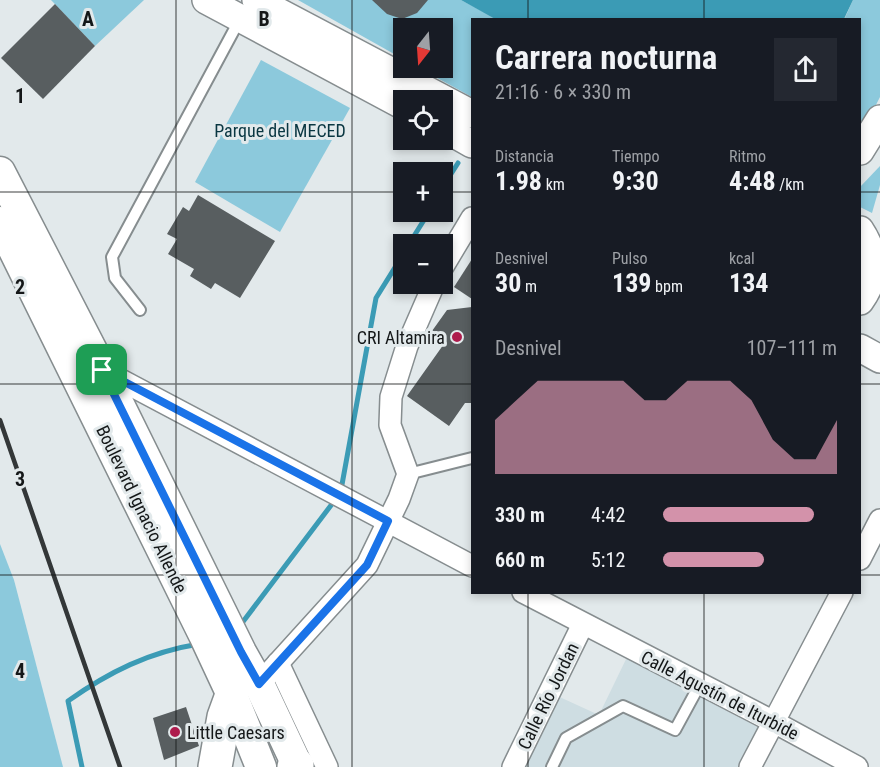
<!DOCTYPE html>
<html lang="es">
<head>
<meta charset="utf-8">
<style>
	body { margin:0; font-family:"Roboto Condensed",sans-serif; background:#242831; color:#f1f3f6; height:100vh; display:flex; flex-direction:column; font-size:22px; white-space:nowrap }
	* { box-sizing:border-box; margin:0 }
	p { font-size:20px; color:#9ea1a6 }
	.icon { flex:none; width:33px; height:33px; fill:none; stroke:currentColor; stroke-width:2; stroke-linecap:round; stroke-linejoin:round }
	.map { position:relative; flex:1; overflow:hidden }
	.side { position:absolute; left:471px; top:18px; width:390px; height:576px; display:flex; flex-direction:column; background:#171b24; border-radius:0px; box-shadow:0 3px 9px #0003 }
	.side>* { flex:none }
	.needle { width:39px; rotate:197deg }
	.fabs { position:absolute; left:393px; top:18px; display:grid; gap:12px }
	.fabs a { display:grid; place-items:center; width:60px; height:60px; border-radius:0px; background:#171b24; box-shadow:0 3px 9px #0003; font-size:30px }
	.pin { position:absolute; display:grid; place-items:center; width:51px; height:51px; color:#fff; margin:-26px; border-radius:12px; box-shadow:0 3px 9px #0006 }
	.round { display:grid; place-items:center; flex:none; width:63px; height:63px; border-radius:0px; background:#242831 }
	.headline { display:flex; align-items:center; justify-content:space-between; height:102px; padding:0 24px }
	h1 { font-size:33px; font-weight:700; line-height:45px }
	.metrics { display:grid; grid-template-columns:repeat(3,1fr); gap:9px; height:102px; padding:6px 24px }
	.metrics div { display:grid; align-content:center }
	.metrics b { font-size:26px; font-weight:700 }
	.metrics small { font-size:16px; font-weight:400 }
	.metrics p { font-size:16px }
	.chart { height:168px; padding:12px 24px }
	.chart p { display:flex; justify-content:space-between }
	.chart svg { width:100%; height:108px; margin-top:6px; fill:#d392aa; opacity:.7 }
	ul { padding:0 24px; list-style:none; font-size:20px }
	li { display:grid; grid-template-columns:96px 72px 1fr; align-items:center; height:45px }
	li i { height:15px; border-radius:8px; background:#d392aa }
	.map>svg:first-child { display:block }
	.built { fill:#cedde2 }
	.green { fill:#8cc9dc }
	.water { fill:#3b9bb5 }
	.lines { fill:none; stroke-linecap:round; stroke-linejoin:round }
	.stream { stroke:#3b9bb5; stroke-width:5 }
	.building { fill:#585e60 }
	.service-casing { stroke:#868d8f; stroke-width:14 }
	.minor-casing { stroke:#868d8f; stroke-width:24 }
	.tertiary-casing { stroke:#868d8f; stroke-width:30 }
	.secondary-casing { stroke:#868d8f; stroke-width:33 }
	.primary-casing { stroke:#868d8f; stroke-width:36 }
	.trunk-casing { stroke:#868d8f; stroke-width:36 }
	.service { stroke:#fff; stroke-width:10 }
	.minor { stroke:#fff; stroke-width:21 }
	.tertiary { stroke:#fff; stroke-width:27 }
	.secondary { stroke:#fff; stroke-width:30 }
	.primary { stroke:#fff; stroke-width:33 }
	.trunk { stroke:#fff; stroke-width:33 }
	.rail { stroke:#333738; stroke-width:4.5 }
	.route-casing { stroke:#fff; stroke-width:12 }
	.route { stroke:#1a73e8; stroke-width:8 }
	.grid { fill:none; stroke:#141718; stroke-width:1.5; stroke-opacity:0.55 }
	.poi-dot { fill:#ae1c4d; stroke:#e2e9eb; stroke-width:2 }
	.labels { text-anchor:middle; dominant-baseline:central; stroke-width:6; stroke-linejoin:round; paint-order:stroke }
	.park-label { font-size:18px; fill:#093641; stroke:#e2e9eb }
	.poi-label { font-size:18px; fill:#141718; stroke:#e2e9eb; text-anchor:end }
	.street-label { font-size:18px; fill:#141718; stroke:#e2e9eb }
	.grid-label { font-size:20px; text-anchor:middle; font-weight:bold; fill:#141718; stroke:#e2e9eb; stroke-width:6; stroke-linejoin:round; paint-order:stroke }
</style>
</head>
<body>
<div class="map">
<svg width="880" height="767" viewBox="0 0 880 767">
	<rect width="100%" height="100%" fill="#e2e9eb"/>
	<!-- built -->
	<polygon class="built" points="630,651 763,721 740,767 516,767 553,694 599,715"/>
	<!-- green -->
	<g class="green">
		<polygon points="51,0 144,0 95,46"/>
		<polygon points="298,0 461,0 497,19 472,20 472,97 419,68 442,68 442,28 404,28 403,59"/>
		<polygon points="853,0 880,0 880,97 860,136 860,20 844,20"/>
		<polygon points="261,60 350,108 280,232 195,182"/>
		<polygon points="880,166 880,185 872,213 860,207 860,187"/>
		<polygon points="0,544 14,580 63,767 0,767"/>
	</g>
	<!-- water -->
	<polygon class="water" points="461,0 853,0 844,19 497,20"/>
	<g class="lines">
		<!-- stream -->
		<g class="stream">
			<polyline points="442,188 458,163"/>
			<polyline points="409,244 429,212"/>
			<polyline points="341,490 376,298 404,253"/>
			<polyline points="239,627 335,500"/>
			<path d="M82,767l-14,-66c41,-29 81,-49 131,-57"/>
		</g>
	</g>
	<!-- building -->
	<g class="building">
		<polygon points="372,0 428,0 417,13 402,19 387,14"/>
		<polygon points="55,4 95,46 43,99 1,58"/>
		<polygon points="198,195 275,241 240,298 215,283 211,289 190,276 194,269 168,254 177,239 167,234 183,207 189,211"/>
		<polygon points="472,259 472,299 454,287"/>
		<polygon points="472,307 472,403 465,403 449,426 407,396 446,341 432,331 447,310"/>
		<polygon points="186,707 199,746 164,760 153,718"/>
	</g>
	<g class="lines">
		<defs>
			<g id="service">
				<polyline points="140,310 115,278 112,257 240,19"/>
				<polyline points="408,474 472,458"/>
				<polyline points="552,767 566,738 623,706 675,730 700,684"/>
			</g>
			<g id="minor">
				<polyline points="442,268 472,218"/>
				<polyline points="102,370 472,566"/>
				<polyline points="860,559 880,520"/>
				<polyline points="523,592 774,722 857,767"/>
				<polyline points="278,663 327,767"/>
				<polyline points="259,684 367,565 399,499 408,474 390,425 391,397 407,346 434,284"/>
				<polyline points="513,767 583,624"/>
				<polyline points="750,767 842,592"/>
			</g>
			<g id="tertiary">
				<polyline points="206,0 404,106"/>
				<polyline points="256,0 472,114"/>
				<polyline points="442,127 472,144"/>
				<polyline points="860,151 880,119"/>
				<path d="M860,230c16,24 17,48 0,71"/>
				<polyline points="860,348 880,359"/>
			</g>
			<g id="secondary">
				<polyline points="0,172 102,370 241,652 259,684 298,767"/>
				<polyline points="0,222 204,635 232,695 261,767"/>
			</g>
			<polyline id="primary" points="294,767 297,765"/>
			<polyline id="trunk" points="215,767 224,717 232,695"/>
		</defs>
		<!-- service casing -->
		<use href="#service" class="service-casing"/>
		<!-- minor casing -->
		<use href="#minor" class="minor-casing"/>
		<!-- tertiary casing -->
		<use href="#tertiary" class="tertiary-casing"/>
		<!-- secondary casing -->
		<use href="#secondary" class="secondary-casing"/>
		<!-- primary casing -->
		<use href="#primary" class="primary-casing"/>
		<!-- trunk casing -->
		<use href="#trunk" class="trunk-casing"/>
		<!-- service -->
		<use href="#service" class="service"/>
		<!-- minor -->
		<use href="#minor" class="minor"/>
		<!-- tertiary -->
		<use href="#tertiary" class="tertiary"/>
		<!-- secondary -->
		<use href="#secondary" class="secondary"/>
		<!-- primary -->
		<use href="#primary" class="primary"/>
		<!-- trunk -->
		<use href="#trunk" class="trunk"/>
		<!-- rail -->
		<polyline class="rail" points="0,420 120,767"/>
	</g>
	<g class="lines">
		<defs>
			<polygon id="route" points="102,370 388,521 367,565 259,684 241,652"/>
		</defs>
		<!-- route casing -->
		<use href="#route" class="route-casing"/>
		<!-- route -->
		<use href="#route" class="route"/>
	</g>
	<!-- grid -->
	<path class="grid" d="M176,0v767M352,0v767M528,0v20M704,0v20M0,192h404M442,192h30M860,192h20M0,384h472M860,384h20M0,575h472M860,575h20M528,592v175M704,592v175"/>
	<!-- markers -->
	<g class="poi-dot">
		<circle cx="457" cy="337" r="6"/>
		<circle cx="175" cy="732" r="6"/>
	</g>
	<g class="labels">
		<!-- park labels -->
		<g class="park-label">
			<text x="280" y="130">Parque del MECED</text>
		</g>
		<!-- poi labels -->
		<g class="poi-label">
			<text x="445" y="337">CRI Altamira</text>
			<text x="187" y="732" text-anchor="start">Little Caesars</text>
		</g>
		<!-- street labels -->
		<g class="street-label">
			<text transform="translate(142 509) rotate(64)">Boulevard Ignacio Allende</text>
			<text transform="translate(720 695) rotate(27)">Calle Agustín de Iturbide</text>
			<text transform="translate(548 696) rotate(-64)">Calle Río Jordan</text>
		</g>
	</g>
	<g class="grid-label">
		<text x="88" y="26">A</text>
		<text x="264" y="26">B</text>
		<text x="20" y="103">1</text>
		<text x="20" y="294">2</text>
		<text x="20" y="486">3</text>
		<text x="20" y="678">4</text>
	</g>
</svg>
<div class="fabs">
<a><svg class="needle" viewBox="-14 -14 28 28"><path d="M0-13l5 13h-10z" fill="#e53935"/><path d="M0 13l5-13h-10z" fill="#9ea1a6"/></svg></a>
<a><svg class="icon" aria-label="locate" viewBox="0 0 24 24"><circle cx="12" cy="12" r="6"/><path d="M12 2v4M12 18v4M2 12h4M18 12h4"/></svg></a>
<a>+</a>
<a>−</a>
</div>
<div class="pin" style="left:102px;top:370px;background:#1e9e55"><svg class="icon" aria-label="arrive" viewBox="0 0 24 24"><path d="M6 21V4h12l-3 4 3 4H6"/></svg></div>
<section class="side">
<div class="headline"><div><h1>Carrera nocturna</h1><p>21:16 · 6 × 330 m</p></div><a class="round"><svg class="icon" aria-label="share" viewBox="0 0 24 24"><path d="M12 15V3M7 8l5-5 5 5M5 13v7h14v-7"/></svg></a></div>
<div class="metrics">
<div><p>Distancia</p><b>1.98<small> km</small></b></div>
<div><p>Tiempo</p><b>9:30</b></div>
<div><p>Ritmo</p><b>4:48<small> /km</small></b></div>
</div>
<div class="metrics">
<div><p>Desnivel</p><b>30<small> m</small></b></div>
<div><p>Pulso</p><b>139<small> bpm</small></b></div>
<div><p>kcal</p><b>134</b></div>
</div>
<div class="chart"><p><span>Desnivel</span>107–111 m</p>
<svg viewBox="0 0 160 44" preserveAspectRatio="none"><path d="M0 44V22L10 14L20 6L30 6L40 6L50 6L60 6L70 14L80 14L90 6L100 6L110 6L120 14L130 30L140 38L150 38L160 22V44z"/></svg>
</div>
<ul>
<li><b>330 m</b>4:42<i style="width:87%"></i></li>
<li><b>660 m</b>5:12<i style="width:58%"></i></li>
</ul>
</section>
</div>
</body>
</html>
